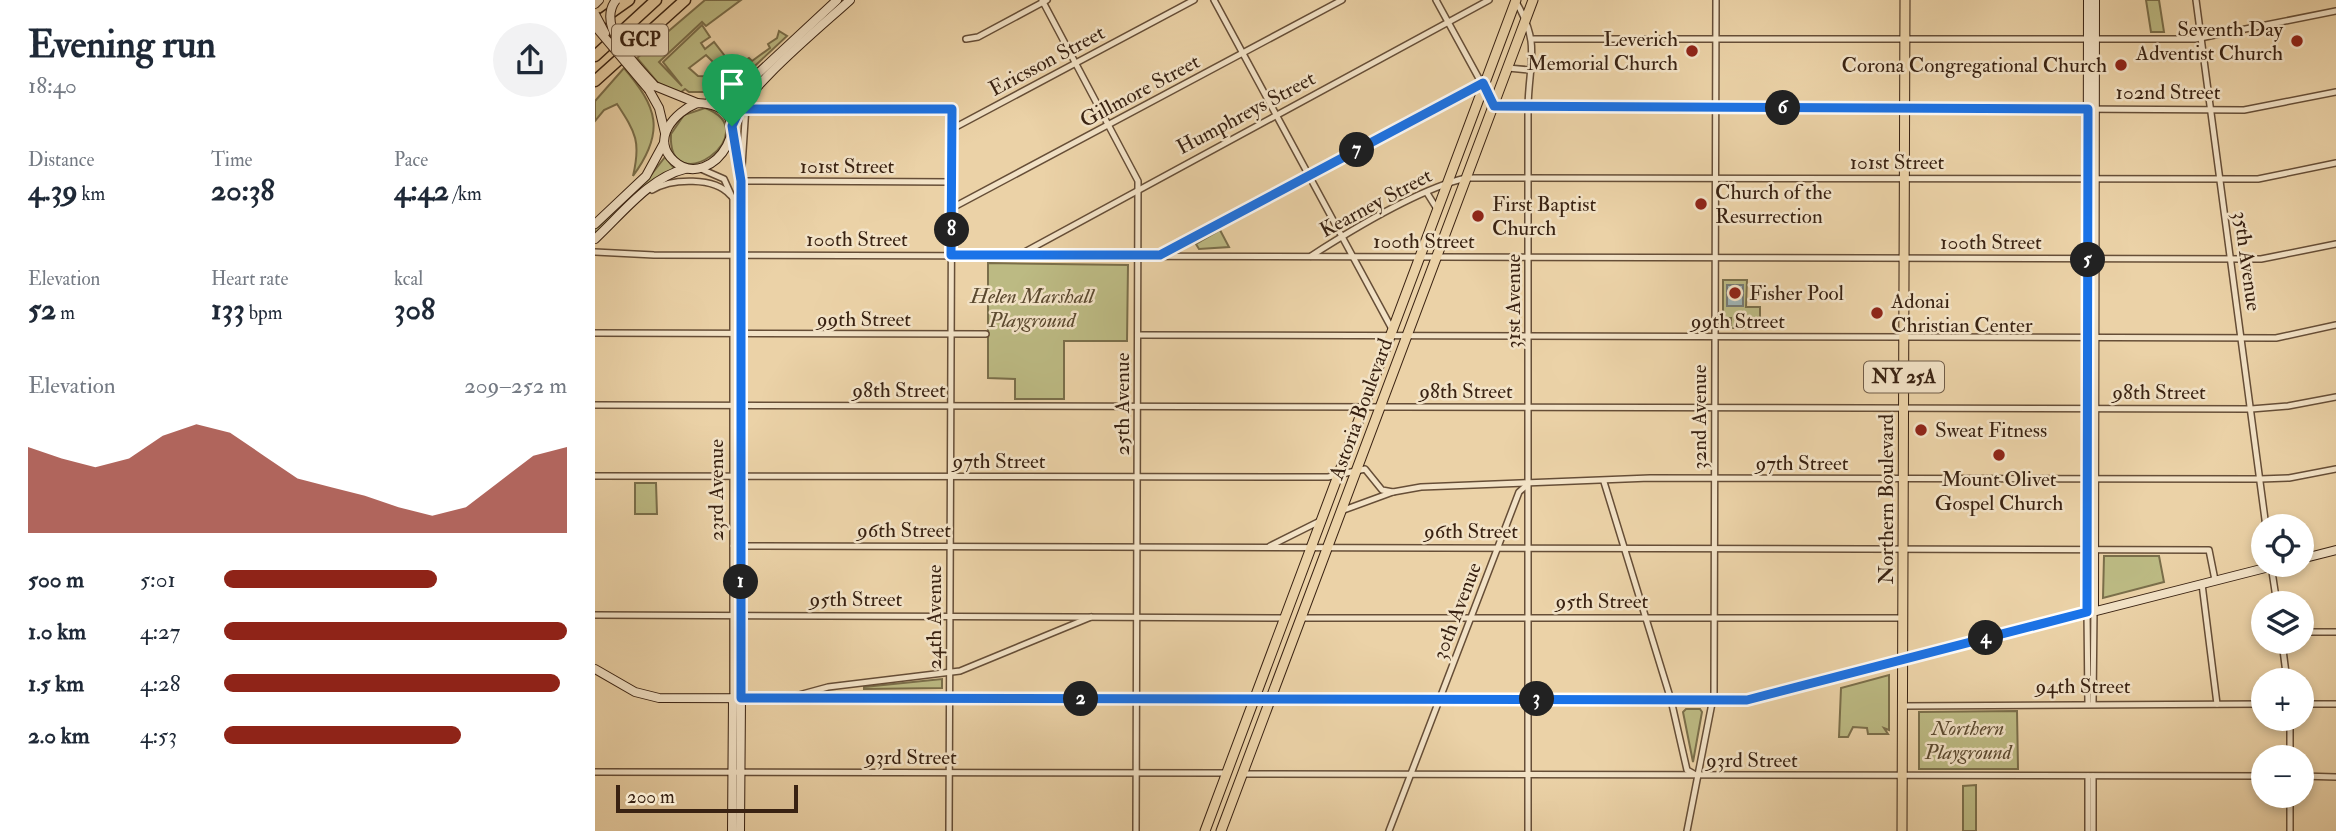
<!DOCTYPE html>
<html lang="en">
<head>
<meta charset="utf-8">
<style>
	body { margin:0; font-family:"IM FELL Double Pica",serif; background:#f2f2f3; color:#1f2937; height:100vh; display:flex; flex-direction:column; font-size:26px; white-space:nowrap }
	* { box-sizing:border-box; margin:0 }
	p { font-size:23px; color:#747a83 }
	.icon { flex:none; width:38px; height:38px; fill:none; stroke:currentColor; stroke-width:2; stroke-linecap:round; stroke-linejoin:round }
	.map { position:relative; flex:1; overflow:hidden }
	.drawer { display:flex; flex-direction:column; background:#fff; width:595px }
	.drawer>* { flex:none }
	.tools { position:absolute; left:1656px; top:514px; display:grid; gap:14px }
	.tools a { display:grid; place-items:center; width:63px; height:63px; border-radius:50%; background:#fff; box-shadow:0 4px 10px #0003; font-size:35px }
	.scale { position:absolute; left:21px; bottom:18px; width:182px; box-sizing:border-box; padding-left:7px; border:4px solid #392212; border-top:0; font-size:19px; line-height:24px; white-space:nowrap; color:#392212; -webkit-text-stroke:5px #f2e2c6; paint-order:stroke }
	.pin { position:absolute; display:grid; place-items:center; width:60px; height:60px; color:#fff; margin:-72px -30px; border-radius:50% 50% 50% 0; rotate:-45deg; box-shadow:0 0 7px #0007 }
	.pin .icon { rotate:45deg }
	.km { position:absolute; width:35px; height:35px; margin:-18px; border-radius:50%; background:#222; color:#fff; font-size:19px; line-height:35px; text-align:center }
	.round { display:grid; place-items:center; flex:none; width:74px; height:74px; border-radius:37px; background:#f2f2f3 }
	.head { display:flex; align-items:center; justify-content:space-between; height:119px; padding:0 28px }
	h1 { font-size:38px; font-weight:700; line-height:52px }
	.stats { display:grid; grid-template-columns:repeat(3,1fr); gap:10px; height:119px; padding:7px 28px }
	.stats div { display:grid; align-content:center }
	.stats b { font-size:30px; font-weight:700 }
	.stats small { font-size:19px; font-weight:400 }
	.stats p { font-size:19px }
	.chart { height:196px; padding:14px 28px }
	.chart p { display:flex; justify-content:space-between }
	.chart svg { width:100%; height:126px; margin-top:7px; fill:#8f2418; opacity:.7 }
	ul { padding:0 28px; list-style:none; font-size:23px }
	li { display:grid; grid-template-columns:112px 84px 1fr; align-items:center; height:52px }
	li i { height:18px; border-radius:9px; background:#8f2418 }
	main { display:flex; flex:1; min-height:0 }
	.map>svg:first-child { display:block }
	.green { fill:#bcba83; stroke:#7a6e4a; stroke-width:2 }
	.water { fill:#9fb4b5; stroke:#767a74; stroke-width:2 }
	.lines { fill:none; stroke-linecap:round; stroke-linejoin:round }
	.street-casing { stroke:#664e37; stroke-width:8 }
	.secondary-casing { stroke:#392212; stroke-width:10 }
	.primary-casing { stroke:#392212; stroke-width:11 }
	.highway-casing { stroke:#392212; stroke-width:13 }
	.street { stroke:#f2e2c6; stroke-width:5 }
	.secondary { stroke:#f2e2c6; stroke-width:8 }
	.primary { stroke:#ebd2a7; stroke-width:9 }
	.highway { stroke:#ebd2a7; stroke-width:10 }
	.secondary-bridge-casing { stroke:#392212; stroke-width:10; stroke-linecap:butt }
	.secondary-bridge { stroke:#f2e2c6; stroke-width:8 }
	.route-casing { stroke:#fff; stroke-width:14 }
	.route { stroke:#1a73e8; stroke-width:9 }
	.poi-dot { fill:#8f2418; stroke:#f2e2c6; stroke-width:2.5 }
	.labels { text-anchor:middle; dominant-baseline:central; stroke-width:5; stroke-linejoin:round; paint-order:stroke }
	.shield { fill:#f2e2c6; stroke:#705c48; stroke-width:2 }
	.shield-label { font-size:19px; font-weight:bold; fill:#392212 }
	.poi-label { font-size:21px; fill:#392212; stroke:#f2e2c6; text-anchor:start }
	.street-label { font-size:21px; fill:#392212; stroke:#f2e2c6 }
	.park-label { font-size:21px; font-style:italic; fill:#5a482e; stroke:#f2e2c6 }
</style>
</head>
<body>
<main>
<section class="drawer">
<div class="head"><div><h1>Evening run</h1><p>18:40</p></div><a class="round"><svg class="icon" aria-label="share" viewBox="0 0 24 24"><path d="M12 15V3M7 8l5-5 5 5M5 13v7h14v-7"/></svg></a></div>
<div class="stats">
<div><p>Distance</p><b>4.39<small> km</small></b></div>
<div><p>Time</p><b>20:38</b></div>
<div><p>Pace</p><b>4:42<small> /km</small></b></div>
</div>
<div class="stats">
<div><p>Elevation</p><b>52<small> m</small></b></div>
<div><p>Heart rate</p><b>133<small> bpm</small></b></div>
<div><p>kcal</p><b>308</b></div>
</div>
<div class="chart"><p><span>Elevation</span>209–252 m</p>
<svg viewBox="0 0 160 44" preserveAspectRatio="none"><path d="M0 44V14L10 18L20 21L30 18L40 10L50 6L60 9L70 17L80 25L90 28L100 31L110 35L120 38L130 35L140 26L150 17L160 14V44z"/></svg>
</div>
<ul>
<li><b>500 m</b>5:01<i style="width:62%"></i></li>
<li><b>1.0 km</b>4:27<i style="width:100%"></i></li>
<li><b>1.5 km</b>4:28<i style="width:98%"></i></li>
<li><b>2.0 km</b>4:53<i style="width:69%"></i></li>
</ul>
</section>
<div class="map">
<svg width="1741" height="831" viewBox="0 0 1741 831">
	<rect width="100%" height="100%" fill="#ebd2a7"/>
	<filter id="stains"><feTurbulence type="fractalNoise" baseFrequency=".00286" numOctaves="4"/><feColorMatrix values="0 0 0 0 .2 0 0 0 0 .09 0 0 0 0 .02 0 0 0 .5 -.17"/></filter>
	<radialGradient id="worn" r=".72"><stop offset=".6" stop-color="#630" stop-opacity="0"/><stop offset="1" stop-color="#630" stop-opacity=".3"/></radialGradient>
	<!-- green -->
	<g class="green">
		<polygon points="110,0 146,0 111,26 107,22 64,62 87,86 68,62 107,25 115,37 106,43 110,49 119,42 143,73 153,66 151,60 154,58 157,61 175,48 173,44 182,38 184,31 192,36 149,76 120,64 111,55 94,68 103,76 130,77 132,88 118,92 94,92 90,89 85,93 63,83 42,58"/>
		<polygon points="1551,0 1564,0 1569,32 1556,32"/>
		<path d="M29,68c33,39 42,63 9,108 8,-34 3,-43 -16,-72l-13,6 -9,11v-20z"/>
		<path d="M110,108c64,24 -38,96 -34,26l13,-19z"/>
		<polygon points="70,157 79,168 0,235 0,229 52,180"/>
		<polygon points="625,230 634,247 604,249 601,244"/>
		<polygon points="393,263 533,265 532,341 469,341 469,399 420,399 420,379 393,378"/>
		<polygon points="1128,280 1152,280 1151,307 1165,307 1165,328 1136,328 1136,318 1128,318"/>
		<polygon points="40,483 61,483 62,514 40,514"/>
		<polygon points="1509,556 1564,556 1569,582 1508,598"/>
		<polygon points="1294,675 1294,730 1289,728 1293,734 1273,734 1272,728 1258,727 1253,737 1244,737 1246,688"/>
		<polygon points="347,679 347,688 269,689 269,687"/>
		<polygon points="1091,709 1105,709 1107,712 1098,762 1088,712"/>
		<polygon points="1422,711 1423,769 1324,769 1324,712"/>
		<polygon points="1381,785 1381,831 1368,831 1368,786"/>
	</g>
	<!-- water -->
	<rect class="water" x="1132" y="285" width="16" height="21"/>
	<g class="lines">
		<defs>
			<g id="street">
				<polyline points="447,0 543,181 541,831"/>
				<polyline points="619,0 797,329"/>
				<polyline points="841,0 899,106 1649,110 1741,92"/>
				<polyline points="1601,0 1671,527"/>
				<path d="M921,2c25,42 13,59 12,105v724"/>
				<polyline points="371,39 383,37 452,0"/>
				<polyline points="938,39 1600,39 1741,11"/>
				<polyline points="913,68 935,70"/>
				<polyline points="145,109 357,109 354,831"/>
				<polyline points="357,129 599,0"/>
				<polyline points="138,133 145,175"/>
				<polyline points="106,169 129,179 138,199 138,698"/>
				<polyline points="146,181 357,182"/>
				<path d="M57,190c20,-12 63,-13 78,5"/>
				<polyline points="832,193 842,209"/>
				<polyline points="357,208 747,0"/>
				<polyline points="0,252 59,255 1666,259 1741,244"/>
				<polyline points="426,254 894,0"/>
				<polyline points="566,255 888,83"/>
				<path d="M716,256c42,-27 107,-67 155,-78l792,1 78,-16"/>
				<polyline points="0,333 391,334"/>
				<polyline points="543,335 1681,338 1741,325"/>
				<polyline points="0,405 1656,409 1693,406 1741,397"/>
				<polyline points="0,476 733,477 770,469 787,490 798,492"/>
				<polyline points="1009,482 1076,700 1092,770 1099,774"/>
				<polyline points="746,511 798,492 826,487 1055,478 1665,479 1694,478 1741,469"/>
				<polyline points="138,546 1614,550 1620,580"/>
				<polyline points="675,546 725,521"/>
				<polyline points="1676,565 1682,604"/>
				<polyline points="1607,584 1622,704"/>
				<polyline points="1492,612 1493,703"/>
				<polyline points="0,615 689,618"/>
				<polyline points="706,618 1308,618"/>
				<polyline points="1706,632 1741,632"/>
				<polyline points="1687,642 1692,681"/>
				<polyline points="200,696 233,687 365,671 496,617"/>
				<polyline points="146,698 146,181 151,106"/>
				<polyline points="1498,703 1499,610"/>
				<polyline points="1706,704 1741,704"/>
				<polyline points="1308,706 1668,704"/>
				<polyline points="1695,719 1695,758"/>
				<polyline points="0,772 631,773"/>
				<polyline points="647,774 1668,776"/>
				<polyline points="1706,776 1741,777"/>
				<polyline points="794,831 924,492 933,484"/>
				<polyline points="1092,831 1119,693 1121,0"/>
				<polyline points="1493,831 1493,776"/>
				<polyline points="1498,831 1498,776"/>
				<polyline points="1695,831 1695,796"/>
			</g>
			<g id="secondary">
				<polyline points="0,4 4,0"/>
				<polyline points="60,86 102,103"/>
				<polyline points="54,90 64,108 70,133"/>
				<path d="M102,103c72,2 15,93 -23,58 -24,-22 1,-49 23,-58z"/>
				<polyline points="113,103 156,80 242,0"/>
				<path d="M137,126c6,-32 91,-101 118,-126"/>
				<polyline points="0,224 51,176 69,143"/>
				<path d="M0,239c26,-24 55,-62 90,-70"/>
				<polyline points="1706,559 1741,550"/>
				<polyline points="1499,610 1500,0"/>
				<polyline points="1492,612 1493,0"/>
				<polyline points="0,669 40,692 64,698 1152,700 1682,565"/>
				<polyline points="137,831 138,698"/>
				<polyline points="145,831 146,698"/>
			</g>
			<g id="primary">
				<polyline points="610,831 921,0"/>
				<polyline points="626,831 938,0"/>
				<polyline points="1307,831 1310,0"/>
			</g>
			<g id="highway">
				<polyline points="0,24 34,0"/>
				<polyline points="0,56 61,0"/>
				<polyline points="0,81 90,0"/>
			</g>
		</defs>
		<!-- street casing -->
		<use href="#street" class="street-casing"/>
		<!-- secondary casing -->
		<use href="#secondary" class="secondary-casing"/>
		<!-- primary casing -->
		<use href="#primary" class="primary-casing"/>
		<!-- highway casing -->
		<use href="#highway" class="highway-casing"/>
		<!-- street -->
		<use href="#street" class="street"/>
		<!-- secondary -->
		<use href="#secondary" class="secondary"/>
		<!-- primary -->
		<use href="#primary" class="primary"/>
		<!-- highway -->
		<use href="#highway" class="highway"/>
		<defs>
			<g id="secondary-bridge">
				<path d="M21,0c-21,27 21,66 39,86"/>
				<polyline points="0,14 10,33"/>
				<polyline points="0,26 54,90"/>
			</g>
		</defs>
		<!-- secondary-bridge casing -->
		<use href="#secondary-bridge" class="secondary-bridge-casing"/>
		<!-- secondary-bridge -->
		<use href="#secondary-bridge" class="secondary-bridge"/>
	</g>
	<g class="lines">
		<defs>
			<polygon id="route" points="888,83 899,106 1493,109 1492,612 1152,700 146,698 146,181 137,126 145,109 357,109 356,255 565,255"/>
		</defs>
		<!-- route casing -->
		<use href="#route" class="route-casing"/>
		<!-- route -->
		<use href="#route" class="route"/>
	</g>
	<!-- markers -->
	<g class="poi-dot">
		<circle cx="1702" cy="41" r="7"/>
		<circle cx="1097" cy="51" r="7"/>
		<circle cx="1526" cy="65" r="7"/>
		<circle cx="1106" cy="204" r="7"/>
		<circle cx="883" cy="216" r="7"/>
		<circle cx="1140" cy="293" r="7"/>
		<circle cx="1282" cy="313" r="7"/>
		<circle cx="1326" cy="430" r="7"/>
		<circle cx="1404" cy="455" r="7"/>
	</g>
	<g class="labels">
		<!-- shield labels -->
		<g class="shield">
			<rect x="17" y="24.5" width="56" height="31" rx="5"/>
			<rect x="1269" y="361.5" width="80" height="31" rx="5"/>
		</g>
		<g class="shield-label">
			<text x="45" y="40">GCP</text>
			<text x="1309" y="377">NY 25A</text>
		</g>
		<!-- poi labels -->
		<g class="poi-label">
			<text x="1688" y="29" text-anchor="end">Seventh Day<tspan x="1688" dy="24">Adventist Church</tspan></text>
			<text x="1083" y="39" text-anchor="end">Leverich<tspan x="1083" dy="24">Memorial Church</tspan></text>
			<text x="1512" y="65" text-anchor="end">Corona Congregational Church</text>
			<text x="1120" y="192">Church of the<tspan x="1120" dy="24">Resurrection</tspan></text>
			<text x="897" y="204">First Baptist<tspan x="897" dy="24">Church</tspan></text>
			<text x="1154" y="293">Fisher Pool</text>
			<text x="1296" y="301">Adonai<tspan x="1296" dy="24">Christian Center</tspan></text>
			<text x="1340" y="430">Sweat Fitness</text>
			<text x="1404" y="479" text-anchor="middle">Mount Olivet<tspan x="1404" dy="24">Gospel Church</tspan></text>
		</g>
		<!-- street labels -->
		<g class="street-label">
			<text transform="translate(452 61) rotate(-28)">Ericsson Street</text>
			<text transform="translate(545 91) rotate(-28)">Gillmore Street</text>
			<text x="1573" y="92">102nd Street</text>
			<text transform="translate(651 113) rotate(-28)">Humphreys Street</text>
			<text x="1302" y="162">101st Street</text>
			<text x="252" y="166">101st Street</text>
			<text transform="translate(781 203) rotate(-28)">Kearney Street</text>
			<text x="262" y="239">100th Street</text>
			<text x="829" y="241">100th Street</text>
			<text x="1396" y="242">100th Street</text>
			<text transform="translate(1652 261) rotate(82)">35th Avenue</text>
			<text transform="translate(918 301) rotate(-90)">31st Avenue</text>
			<text x="269" y="319">99th Street</text>
			<text x="1143" y="321">99th Street</text>
			<text x="304" y="390">98th Street</text>
			<text x="871" y="391">98th Street</text>
			<text x="1564" y="392">98th Street</text>
			<text transform="translate(527 404) rotate(-90)">25th Avenue</text>
			<text transform="translate(766 409) rotate(-70)">Astoria Boulevard</text>
			<text transform="translate(1104 417) rotate(-90)">32nd Avenue</text>
			<text x="404" y="461">97th Street</text>
			<text x="1207" y="463">97th Street</text>
			<text transform="translate(121 490) rotate(-90)">23rd Avenue</text>
			<text transform="translate(1291 499) rotate(-90)">Northern Boulevard</text>
			<text x="309" y="530">96th Street</text>
			<text x="876" y="531">96th Street</text>
			<text x="261" y="599">95th Street</text>
			<text x="1007" y="601">95th Street</text>
			<text transform="translate(862 611) rotate(-69)">30th Avenue</text>
			<text transform="translate(339 617) rotate(-90)">24th Avenue</text>
			<text x="1488" y="686">94th Street</text>
			<text x="316" y="757">93rd Street</text>
			<text x="1157" y="760">93rd Street</text>
		</g>
		<!-- park labels -->
		<g class="park-label">
			<text x="437" y="296">Helen Marshall<tspan x="437" dy="24">Playground</tspan></text>
			<text x="1373" y="728">Northern<tspan x="1373" dy="24">Playground</tspan></text>
		</g>
	</g>
	<rect width="100%" height="100%" filter="url(#stains)"/>
	<rect width="100%" height="100%" fill="url(#worn)"/>
</svg>
<div class="tools">
<a><svg class="icon" aria-label="locate" viewBox="0 0 24 24"><circle cx="12" cy="12" r="6"/><path d="M12 2v4M12 18v4M2 12h4M18 12h4"/></svg></a>
<a><svg class="icon" aria-label="layers" viewBox="0 0 24 24"><path d="M12 4l9 5-9 5-9-5zM3 14l9 5 9-5"/></svg></a>
<a>+</a>
<a>−</a>
</div>
<div class="scale">200 m</div>
<div class="pin" style="left:137px;top:126px;background:#1e9e55"><svg class="icon" aria-label="arrive" viewBox="0 0 24 24"><path d="M6 21V4h12l-3 4 3 4H6"/></svg></div>
<b class="km" style="left:146px;top:582px">1</b>
<b class="km" style="left:486px;top:699px">2</b>
<b class="km" style="left:942px;top:699px">3</b>
<b class="km" style="left:1391px;top:638px">4</b>
<b class="km" style="left:1493px;top:260px">5</b>
<b class="km" style="left:1188px;top:108px">6</b>
<b class="km" style="left:762px;top:150px">7</b>
<b class="km" style="left:357px;top:230px">8</b>
</div>
</main>
</body>
</html>
